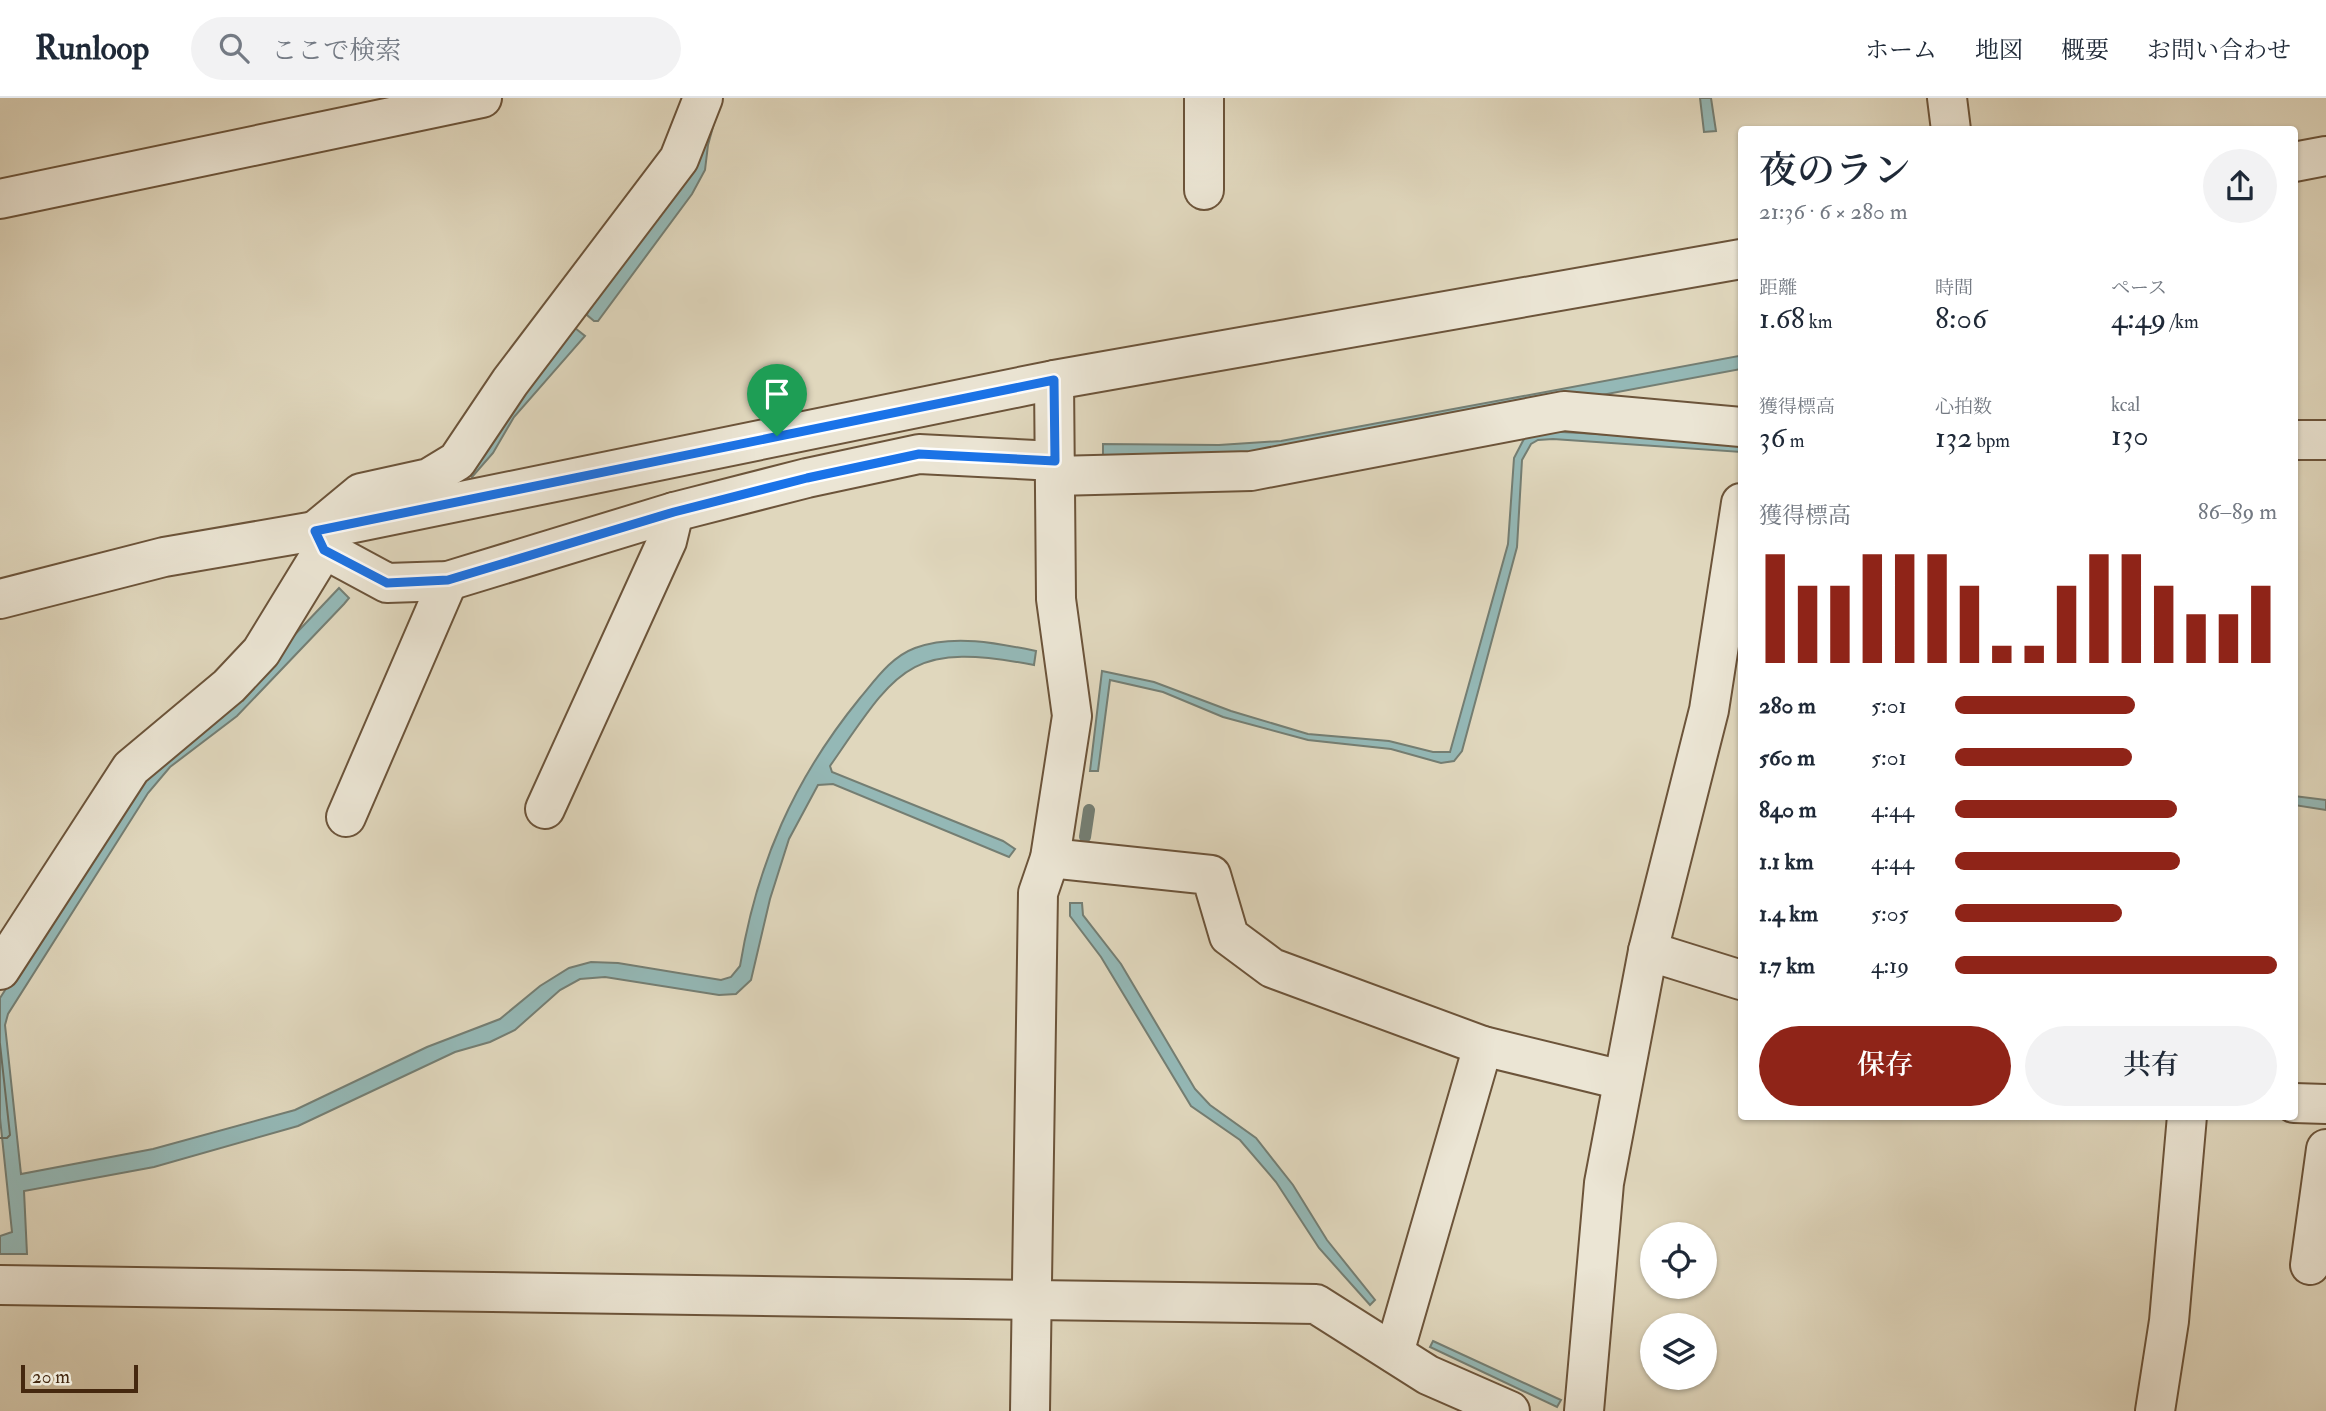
<!DOCTYPE html>
<html lang="ja">
<head>
<meta charset="utf-8">
<style>
	body { margin:0; font-family:"IM FELL Double Pica","Noto Serif JP",serif; background:#f2f2f3; color:#1f2937; height:100vh; display:flex; flex-direction:column; font-size:26px; white-space:nowrap }
	* { box-sizing:border-box; margin:0 }
	p { font-size:23px; color:#747a83 }
	.icon { flex:none; width:38px; height:38px; fill:none; stroke:currentColor; stroke-width:2; stroke-linecap:round; stroke-linejoin:round }
	.map { position:relative; flex:1; overflow:hidden }
	.sheet { position:absolute; left:1738px; top:28px; width:560px; height:994px; display:flex; flex-direction:column; background:#fff; border-radius:7px; box-shadow:0 2px 5px #0004 }
	.sheet>* { flex:none }
	.buttons { position:absolute; left:1640px; top:1124px; display:grid; gap:14px }
	.buttons a { display:grid; place-items:center; width:77px; height:77px; border-radius:50%; background:#fff; box-shadow:0 2px 5px #0004; font-size:35px }
	.scale { position:absolute; left:21px; bottom:18px; width:117px; box-sizing:border-box; padding-left:7px; border:4px solid #45280f; border-top:0; font-size:19px; line-height:24px; white-space:nowrap; color:#45280f; -webkit-text-stroke:5px #ebe5d4; paint-order:stroke }
	.pin { position:absolute; display:grid; place-items:center; width:60px; height:60px; color:#fff; margin:-72px -30px; border-radius:50% 50% 50% 0; rotate:-45deg; box-shadow:0 0 7px #0007 }
	.pin .icon { rotate:45deg }
	.round { display:grid; place-items:center; flex:none; width:74px; height:74px; border-radius:37px; background:#f2f2f3 }
	.headline { display:flex; align-items:center; justify-content:space-between; height:119px; padding:0 21px }
	h1 { font-size:38px; font-weight:600; line-height:52px }
	.stats { display:grid; grid-template-columns:repeat(3,1fr); gap:10px; height:119px; padding:7px 21px }
	.stats div { display:grid; align-content:center }
	.stats b { font-size:30px; font-weight:600 }
	.stats small { font-size:19px; font-weight:400 }
	.stats p { font-size:19px }
	.chart { height:196px; padding:14px 21px }
	.chart p { display:flex; justify-content:space-between }
	.chart svg { width:100%; height:126px; margin-top:7px; stroke:#8f2418; stroke-width:6 }
	.cta { display:flex; gap:14px; margin-top:auto; padding:14px 21px }
	.cta a { flex:1; height:80px; border-radius:42px; background:#8f2418; color:#fff; font-size:28px; font-weight:600; line-height:80px; text-align:center }
	.cta a+a { background:#f2f2f3; color:#1f2937 }
	ul { padding:0 21px; list-style:none; font-size:23px }
	li { display:grid; grid-template-columns:112px 84px 1fr; align-items:center; height:52px }
	li i { height:18px; border-radius:9px; background:#8f2418 }
	header { display:flex; align-items:center; gap:42px; box-sizing:border-box; height:98px; padding:0 35px; background:#fff; border-bottom:2px solid #e0e1e3 }
	header strong { font-size:33px }
	nav { display:flex; gap:38px; margin-inline-start:auto; font-size:24px }
	.search { width:490px; height:63px; background:#f2f2f3; display:flex; align-items:center; gap:18px; box-sizing:border-box; padding:0 24px; border-radius:38px; color:#747a83; font-size:26px }
	.map>svg:first-child { display:block }
	.water { fill:#94b8b6; stroke:#747e73; stroke-width:2 }
	.lines { fill:none; stroke-linecap:round; stroke-linejoin:round }
	.shore { stroke:#6c7062; stroke-width:2 }
	.stream { stroke:#747e73; stroke-width:12 }
	.minor-casing { stroke:#6c543a; stroke-width:42 }
	.minor { stroke:#ebe5d4; stroke-width:38 }
	.route-casing { stroke:#fff; stroke-width:14 }
	.route { stroke:#1a73e8; stroke-width:9 }
</style>
</head>
<body>
<header>
<strong>Runloop</strong>
<div class="search"><svg class="icon" aria-label="search" viewBox="0 0 24 24"><circle cx="10" cy="10" r="6"/><path d="M15 15l6 6"/></svg>ここで検索</div>
<nav><a>ホーム</a><a>地図</a><a>概要</a><a>お問い合わせ</a></nav>
</header>
<div class="map">
<svg width="2326" height="1313" viewBox="0 0 2326 1313">
	<rect width="100%" height="100%" fill="#e0d7bd"/>
	<filter id="stains"><feTurbulence type="fractalNoise" baseFrequency=".00286" numOctaves="4"/><feColorMatrix values="0 0 0 0 .2 0 0 0 0 .09 0 0 0 0 .02 0 0 0 .5 -.17"/></filter>
	<radialGradient id="worn" r=".72"><stop offset=".6" stop-color="#630" stop-opacity="0"/><stop offset="1" stop-color="#630" stop-opacity=".3"/></radialGradient>
	<!-- water -->
	<g class="water">
		<polygon points="721,0 708,47 705,72 692,96 598,223 594,223 587,217 588,212"/>
		<polygon points="1700,0 1711,0 1716,33 1704,34"/>
		<polygon points="575,230 585,238 514,319 493,355 472,379 463,371 503,314"/>
		<polygon points="1739,249 1741,271 1253,362 1103,365 1103,346 1219,347 1281,343 1739,258"/>
		<polygon points="1544,333 1722,343 1741,345 1741,354 1553,341 1538,342 1531,346 1522,362 1517,449 1462,653 1454,663 1441,665 1391,651 1308,642 1223,619 1163,594 1110,582 1098,673 1090,673 1102,573 1154,584 1231,613 1308,636 1389,643 1433,654 1450,654 1508,446 1514,360 1526,337"/>
		<path d="M339,490l10,10 -5,6 -107,112 -67,51 -22,26 -140,221 -3,11 16,149 132,-25 142,-39 132,-63 73,-28 40,-33 29,-18 22,-6 27,1 103,17 10,-3 9,-11c17,-103 54,-187 120,-268 16,-19 31,-41 55,-50 38,-14 82,-5 121,3l-2,14c-126,-24 -136,3 -204,101l2,6 171,69 12,8 -6,8 -176,-73 -15,1 -29,54 -19,60 -19,81 -15,14 -17,1 -114,-18 -25,2 -20,11 -45,40 -25,12 -35,10 -157,74 -144,41 -130,24 3,63h-27v-18l12,-4 -12,-114v-120l137,-214 148,-139z"/>
		<polygon points="2294,698 2326,702 2326,712 2294,707"/>
		<polygon points="1070,805 1082,805 1083,817 1121,866 1195,991 1210,1007 1256,1040 1293,1087 1327,1142 1375,1202 1370,1207 1319,1150 1276,1084 1240,1042 1191,1008 1101,859 1070,818"/>
		<polygon points="1433,1243 1561,1302 1557,1309 1430,1249"/>
	</g>
	<g class="lines">
		<!-- shore -->
		<polyline class="shore" points="0,946 10,1037 7,1040 0,1040"/>
		<!-- stream -->
		<polyline class="stream" points="1085,739 1089,712"/>
		<defs>
			<g id="minor">
				<polyline points="1204,0 1204,92"/>
				<polyline points="1947,0 1951,32"/>
				<polyline points="2294,64 2326,58"/>
				<polyline points="0,101 482,0"/>
				<polyline points="2294,342 2326,342"/>
				<polyline points="1055,378 1251,373 1564,313 1741,329"/>
				<polyline points="324,451 387,485 448,483 674,414 807,380 919,356 1055,363"/>
				<polyline points="0,501 164,459 315,433 1054,282 1741,161"/>
				<polyline points="545,711 667,443 674,414"/>
				<polyline points="346,719 448,483"/>
				<polyline points="1050,760 1211,777 1229,838 1272,870 1483,948 1622,982"/>
				<polyline points="1648,853 1741,882"/>
				<polyline points="0,872 131,670 229,588 261,554 324,451 315,433 361,395 429,380 457,363 510,284 679,61 703,0"/>
				<polyline points="2294,1005 2326,1006"/>
				<polyline points="2310,1167 2326,1051"/>
				<polyline points="0,1187 1316,1206 1428,1277 1510,1313"/>
				<polyline points="1394,1255 1483,948"/>
				<polyline points="1030,1313 1038,795 1050,760 1072,618 1056,501 1054,282"/>
				<polyline points="1584,1313 1604,1085 1648,853 1709,612 1741,405"/>
				<polyline points="2155,1313 2169,1223 2187,1018"/>
			</g>
		</defs>
		<!-- minor casing -->
		<use href="#minor" class="minor-casing"/>
		<!-- minor -->
		<use href="#minor" class="minor"/>
	</g>
	<g class="lines">
		<defs>
			<polygon id="route" points="1054,282 1055,363 919,356 807,380 674,414 448,482 387,485 324,452 315,433"/>
		</defs>
		<!-- route casing -->
		<use href="#route" class="route-casing"/>
		<!-- route -->
		<use href="#route" class="route"/>
	</g>
	<rect width="100%" height="100%" filter="url(#stains)"/>
	<rect width="100%" height="100%" fill="url(#worn)"/>
</svg>
<div class="buttons">
<a><svg class="icon" aria-label="locate" viewBox="0 0 24 24"><circle cx="12" cy="12" r="6"/><path d="M12 2v4M12 18v4M2 12h4M18 12h4"/></svg></a>
<a><svg class="icon" aria-label="layers" viewBox="0 0 24 24"><path d="M12 4l9 5-9 5-9-5zM3 14l9 5 9-5"/></svg></a>
</div>
<div class="scale">20 m</div>
<div class="pin" style="left:777px;top:338px;background:#1e9e55"><svg class="icon" aria-label="arrive" viewBox="0 0 24 24"><path d="M6 21V4h12l-3 4 3 4H6"/></svg></div>
<section class="sheet">
<div class="headline"><div><h1>夜のラン</h1><p>21:36 · 6 × 280 m</p></div><a class="round"><svg class="icon" aria-label="share" viewBox="0 0 24 24"><path d="M12 15V3M7 8l5-5 5 5M5 13v7h14v-7"/></svg></a></div>
<div class="stats">
<div><p>距離</p><b>1.68<small> km</small></b></div>
<div><p>時間</p><b>8:06</b></div>
<div><p>ペース</p><b>4:49<small> /km</small></b></div>
</div>
<div class="stats">
<div><p>獲得標高</p><b>36<small> m</small></b></div>
<div><p>心拍数</p><b>132<small> bpm</small></b></div>
<div><p>kcal</p><b>130</b></div>
</div>
<div class="chart"><p><span>獲得標高</span>86–89 m</p>
<svg viewBox="0 0 160 44" preserveAspectRatio="none"><path d="M5 44V6M15 44V17M25 44V17M35 44V6M45 44V6M55 44V6M65 44V17M75 44V38M85 44V38M95 44V17M105 44V6M115 44V6M125 44V17M135 44V27M145 44V27M155 44V17"/></svg>
</div>
<ul>
<li><b>280 m</b>5:01<i style="width:56%"></i></li>
<li><b>560 m</b>5:01<i style="width:55%"></i></li>
<li><b>840 m</b>4:44<i style="width:69%"></i></li>
<li><b>1.1 km</b>4:44<i style="width:70%"></i></li>
<li><b>1.4 km</b>5:05<i style="width:52%"></i></li>
<li><b>1.7 km</b>4:19<i style="width:100%"></i></li>
</ul>
<div class="cta"><a>保存</a><a>共有</a></div>
</section>
</div>
</body>
</html>
